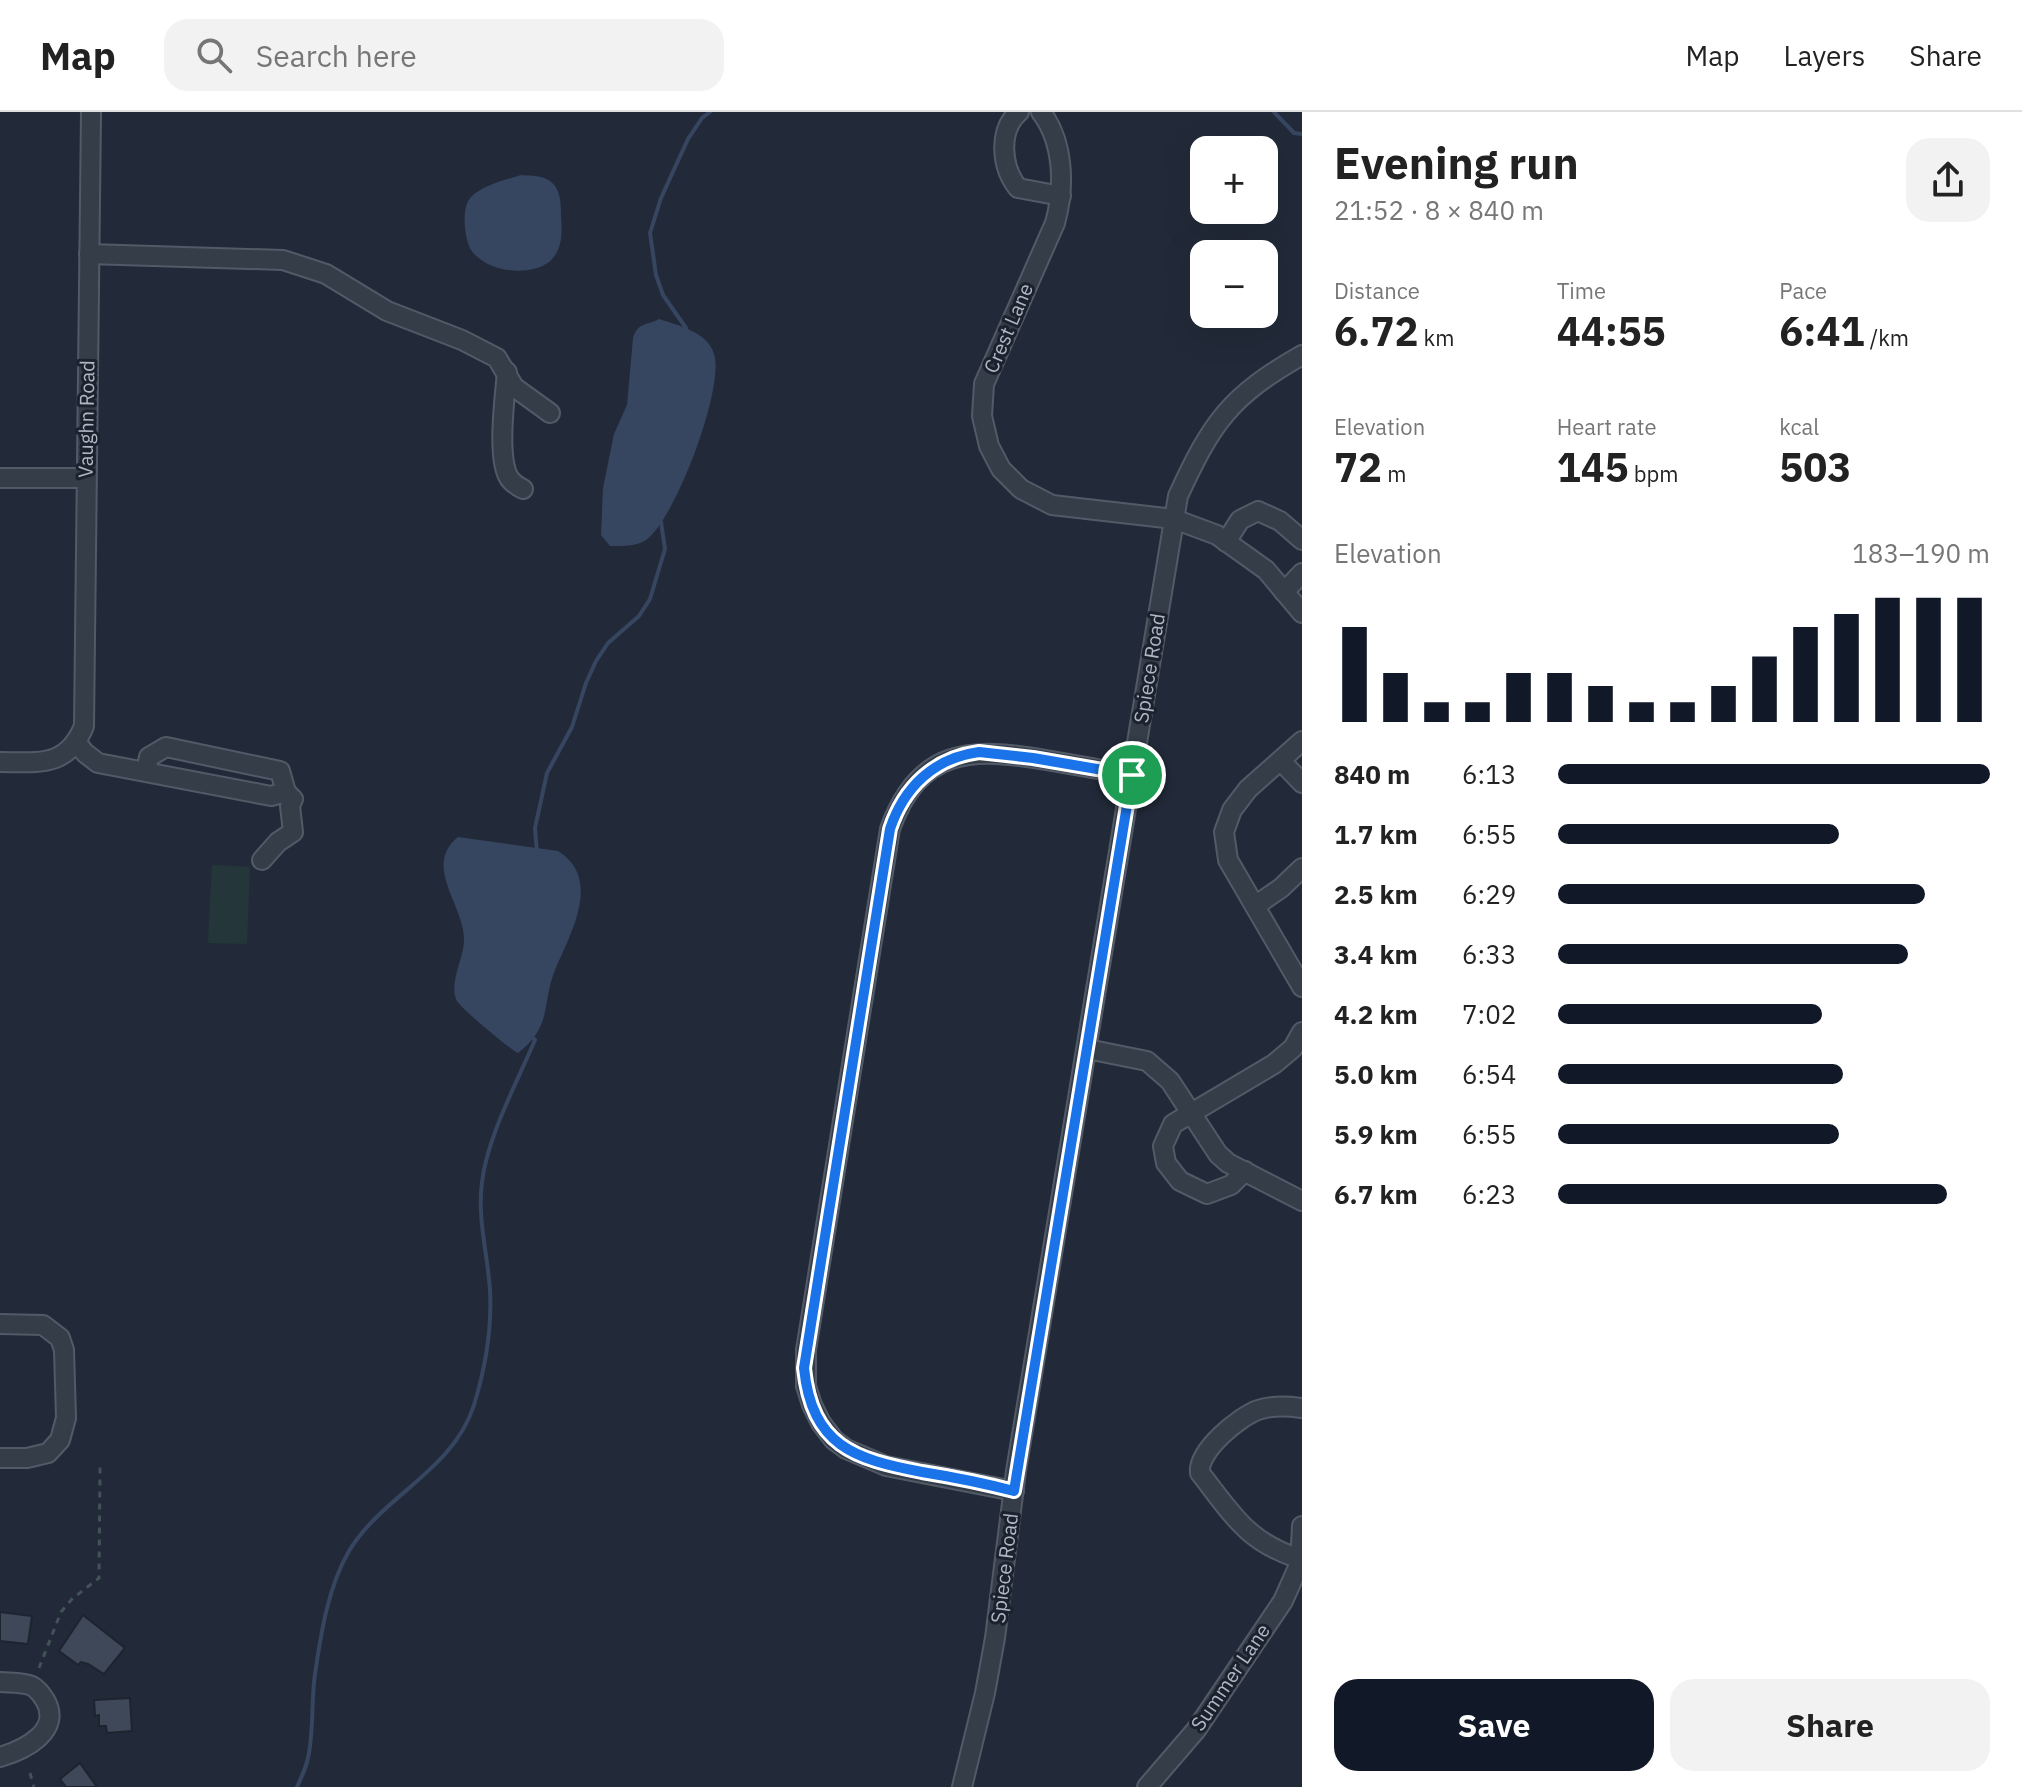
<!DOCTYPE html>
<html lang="en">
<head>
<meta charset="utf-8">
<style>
	body { margin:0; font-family:"IBM Plex Sans",sans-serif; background:#f2f2f2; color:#222; height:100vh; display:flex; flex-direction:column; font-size:30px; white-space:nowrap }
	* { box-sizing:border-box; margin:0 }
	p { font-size:26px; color:#767676 }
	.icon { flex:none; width:44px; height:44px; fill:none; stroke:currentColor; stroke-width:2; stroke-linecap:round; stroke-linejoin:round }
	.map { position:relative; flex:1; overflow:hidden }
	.side { display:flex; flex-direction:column; background:#fff; width:720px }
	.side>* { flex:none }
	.tools { position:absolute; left:1190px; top:24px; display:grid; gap:16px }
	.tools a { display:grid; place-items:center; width:88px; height:88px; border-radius:16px; background:#fff; box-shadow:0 8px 32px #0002; font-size:40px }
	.pin { position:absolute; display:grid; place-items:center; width:68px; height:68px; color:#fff; margin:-34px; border:4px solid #fff; border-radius:50%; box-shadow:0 2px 8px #0007 }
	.round { display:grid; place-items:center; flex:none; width:84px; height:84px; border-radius:24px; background:#f2f2f2 }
	.headline { display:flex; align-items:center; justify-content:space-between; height:136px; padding:0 32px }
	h1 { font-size:44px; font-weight:700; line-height:60px }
	.figures { display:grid; grid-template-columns:repeat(3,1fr); gap:12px; height:136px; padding:8px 32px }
	.figures div { display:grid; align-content:center }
	.figures b { font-size:40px; font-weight:700 }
	.figures small { font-size:22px; font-weight:400 }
	.figures p { font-size:22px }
	.chart { height:224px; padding:16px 32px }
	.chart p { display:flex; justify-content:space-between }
	.chart svg { width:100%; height:144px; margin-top:8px; stroke:#111827; stroke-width:6 }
	.action { display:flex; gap:16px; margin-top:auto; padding:16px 32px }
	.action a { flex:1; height:92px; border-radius:24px; background:#111827; color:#fff; font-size:32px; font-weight:700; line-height:92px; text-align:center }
	.action a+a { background:#f2f2f2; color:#222 }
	ul { padding:0 32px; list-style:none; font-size:26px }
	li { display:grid; grid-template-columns:128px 96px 1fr; align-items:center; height:60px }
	li i { height:20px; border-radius:10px; background:#111827 }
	header { display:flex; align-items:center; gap:48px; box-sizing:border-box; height:112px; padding:0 40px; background:#fff; border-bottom:2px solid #e0e0e0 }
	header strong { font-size:38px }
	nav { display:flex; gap:44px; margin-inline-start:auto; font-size:28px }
	.search { width:560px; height:72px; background:#f2f2f2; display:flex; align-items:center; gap:20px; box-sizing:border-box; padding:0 28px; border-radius:24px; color:#767676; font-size:30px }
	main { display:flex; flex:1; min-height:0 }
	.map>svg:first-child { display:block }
	.green { fill:#24363a }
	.water { fill:#364560 }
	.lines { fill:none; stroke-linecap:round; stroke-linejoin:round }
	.stream { stroke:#364560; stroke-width:4 }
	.building { fill:#3e4858; stroke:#1d2430; stroke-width:2 }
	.minor-casing { stroke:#535a67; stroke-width:22 }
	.path { stroke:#415357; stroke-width:3; stroke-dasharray:6 6; stroke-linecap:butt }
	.minor { stroke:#353d49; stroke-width:18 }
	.route-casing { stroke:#fff; stroke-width:16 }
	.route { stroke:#1a73e8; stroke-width:10 }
	.labels { text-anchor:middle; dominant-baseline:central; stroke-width:6; stroke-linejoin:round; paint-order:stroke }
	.street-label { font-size:20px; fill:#b0b7c5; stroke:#1b222e }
</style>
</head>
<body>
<header>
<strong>Map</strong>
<div class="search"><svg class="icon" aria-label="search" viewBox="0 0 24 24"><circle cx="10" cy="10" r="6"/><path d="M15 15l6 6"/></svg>Search here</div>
<nav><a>Map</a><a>Layers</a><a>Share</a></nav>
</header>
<main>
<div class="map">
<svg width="1302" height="1675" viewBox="0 0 1302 1675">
	<rect width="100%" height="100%" fill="#222a39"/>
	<!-- green -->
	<polygon class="green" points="212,753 250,755 247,832 208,831"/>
	<!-- water -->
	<g class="water">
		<path d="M521,63c12,1 26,0 34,11 6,8 6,21 6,30 1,14 2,30 -8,42 -13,16 -46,15 -63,7 -7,-3 -15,-9 -19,-15 -7,-12 -10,-43 0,-53 12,-12 34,-17 50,-22z"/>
		<path d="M659,207c18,6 49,13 55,35 11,33 -39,166 -68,186 -11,7 -24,6 -36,6l-9,-11 2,-47 11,-54 13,-29 6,-67c5,-16 13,-12 26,-19z"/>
		<path d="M458,725l100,14c45,28 12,83 -3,119 -14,35 -2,56 -37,83 -10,-5 -55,-43 -61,-52 -9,-17 7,-43 7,-61 1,-34 -42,-74 -6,-103z"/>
	</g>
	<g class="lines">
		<!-- stream -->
		<g class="stream">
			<polyline points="1274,0 1294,21 1302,22"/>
			<polyline points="685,220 686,216 663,183 656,163 650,121 661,86 688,27 702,6 710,0"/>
			<polyline points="537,742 535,716 547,661 572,615 586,571 596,549 608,531 639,504 650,487 665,437 661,410"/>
			<path d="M297,1675c4,-9 9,-19 11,-29 6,-27 3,-57 7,-84 6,-41 13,-87 34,-123 34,-56 104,-80 125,-146 11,-36 18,-76 16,-114 -2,-36 -13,-72 -8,-109 5,-44 35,-100 53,-142l-2,-2"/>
		</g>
	</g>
	<!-- building -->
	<g class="building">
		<polygon points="0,1500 32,1504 28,1532 0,1529"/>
		<polygon points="83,1503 125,1536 104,1562 88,1552 81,1550 78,1553 59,1539"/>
		<polygon points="130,1586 132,1619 107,1621 106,1614 99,1614 99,1603 95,1604 94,1588"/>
		<polygon points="80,1651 97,1675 66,1675 60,1667"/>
	</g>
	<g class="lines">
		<defs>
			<g id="minor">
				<path d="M1019,0c-21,18 -18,55 -1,76l43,8"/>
				<path d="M1041,0c23,30 24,75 14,111l-71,161 -2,32 7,30 12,23 20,20 31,16 122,14 43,16 49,35 36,43"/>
				<polyline points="89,142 283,148 326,162 387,199 462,228 497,246 514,275 550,301"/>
				<path d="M507,260c-2,24 -10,82 1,104 3,6 9,10 15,13"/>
				<polyline points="0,366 85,366"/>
				<polyline points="1226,430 1240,408 1258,399 1280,409 1302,428"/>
				<polyline points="1284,480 1302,461"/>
				<polyline points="1302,629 1248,677 1232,698 1224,720 1228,748 1302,875"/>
				<polyline points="77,631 85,641 98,651 271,684 286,680 280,659 166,635 149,645 146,659"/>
				<polyline points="1281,649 1302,671"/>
				<path d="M0,650c39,0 67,6 84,-36l7,-614"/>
				<polyline points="262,748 278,730 293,720 290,694 293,687 286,680"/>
				<polyline points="1255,794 1281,776 1302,756"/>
				<polyline points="1087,937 1147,949 1170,969 1218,1042 1228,1051 1302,1089"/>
				<polyline points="1245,1059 1231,1073 1207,1082 1180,1069 1166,1051 1163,1034 1173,1012 1274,952 1293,936 1302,920"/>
				<polyline points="0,1212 43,1213 60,1226 64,1238 66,1306 60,1328 48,1341 27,1346 0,1346"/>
				<path d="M1014,1379l-128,-25 -40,-17 -12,-9 -13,-17 -9,-18 -6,-19v-36l84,-521c29,-81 81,-82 156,-69 28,5 57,10 86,15"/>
				<path d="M1300,1447c-53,-17 -67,-44 -100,-86 -3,-22 39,-56 58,-63 14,-5 29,-4 44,-2"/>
				<path d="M0,1570c10,1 23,0 32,4 7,4 9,8 13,14 18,31 -21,50 -45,57"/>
				<path d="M962,1675l23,-94 10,-55 21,-167 162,-975c34,-74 52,-100 124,-141"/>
				<polyline points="1147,1675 1196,1618 1283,1489 1300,1451 1302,1414"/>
			</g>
		</defs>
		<!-- minor casing -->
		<use href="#minor" class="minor-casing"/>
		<!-- path -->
		<g class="path">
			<polyline points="39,1556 61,1500 72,1487 99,1466 100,1355"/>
			<polyline points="30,1661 34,1675"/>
		</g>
		<!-- minor -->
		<use href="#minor" class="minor"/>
	</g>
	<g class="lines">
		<defs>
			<path id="route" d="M979,640l54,6 99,17 -118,716c-31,-8 -61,-14 -92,-19 -68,-13 -110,-26 -118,-104l86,-539c14,-42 44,-71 89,-77z"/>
		</defs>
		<!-- route casing -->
		<use href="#route" class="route-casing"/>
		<!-- route -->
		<use href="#route" class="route"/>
	</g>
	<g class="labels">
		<!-- street labels -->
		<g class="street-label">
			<text transform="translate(1008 216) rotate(-67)">Crest Lane</text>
			<text transform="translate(86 307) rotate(-89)">Vaughn Road</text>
			<text transform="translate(1149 556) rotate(-81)">Spiece Road</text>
			<text transform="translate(1004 1456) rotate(-83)">Spiece Road</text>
			<text transform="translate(1230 1565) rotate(-56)">Summer Lane</text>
		</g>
	</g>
</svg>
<div class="tools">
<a>+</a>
<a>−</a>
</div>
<div class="pin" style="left:1132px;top:663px;background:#1e9e55"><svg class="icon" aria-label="arrive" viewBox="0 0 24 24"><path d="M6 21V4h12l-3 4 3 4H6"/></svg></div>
</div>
<section class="side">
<div class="headline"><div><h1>Evening run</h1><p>21:52 · 8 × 840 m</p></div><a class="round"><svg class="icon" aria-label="share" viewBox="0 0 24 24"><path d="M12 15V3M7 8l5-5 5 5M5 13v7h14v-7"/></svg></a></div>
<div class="figures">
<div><p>Distance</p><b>6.72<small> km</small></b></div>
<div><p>Time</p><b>44:55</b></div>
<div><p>Pace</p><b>6:41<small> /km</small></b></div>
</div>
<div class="figures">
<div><p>Elevation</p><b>72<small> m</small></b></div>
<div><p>Heart rate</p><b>145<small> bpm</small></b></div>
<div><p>kcal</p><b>503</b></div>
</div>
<div class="chart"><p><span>Elevation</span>183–190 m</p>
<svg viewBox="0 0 160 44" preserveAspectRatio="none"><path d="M5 44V15M15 44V29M25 44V38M35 44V38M45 44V29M55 44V29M65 44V33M75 44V38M85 44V38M95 44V33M105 44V24M115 44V15M125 44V11M135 44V6M145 44V6M155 44V6"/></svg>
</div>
<ul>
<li><b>840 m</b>6:13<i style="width:100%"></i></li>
<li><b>1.7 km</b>6:55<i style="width:65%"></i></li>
<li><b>2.5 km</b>6:29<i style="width:85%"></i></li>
<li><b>3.4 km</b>6:33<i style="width:81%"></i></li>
<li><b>4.2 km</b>7:02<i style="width:61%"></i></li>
<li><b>5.0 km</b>6:54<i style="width:66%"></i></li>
<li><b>5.9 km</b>6:55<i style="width:65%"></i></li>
<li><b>6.7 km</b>6:23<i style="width:90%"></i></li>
</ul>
<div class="action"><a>Save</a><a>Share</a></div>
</section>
</main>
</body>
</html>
